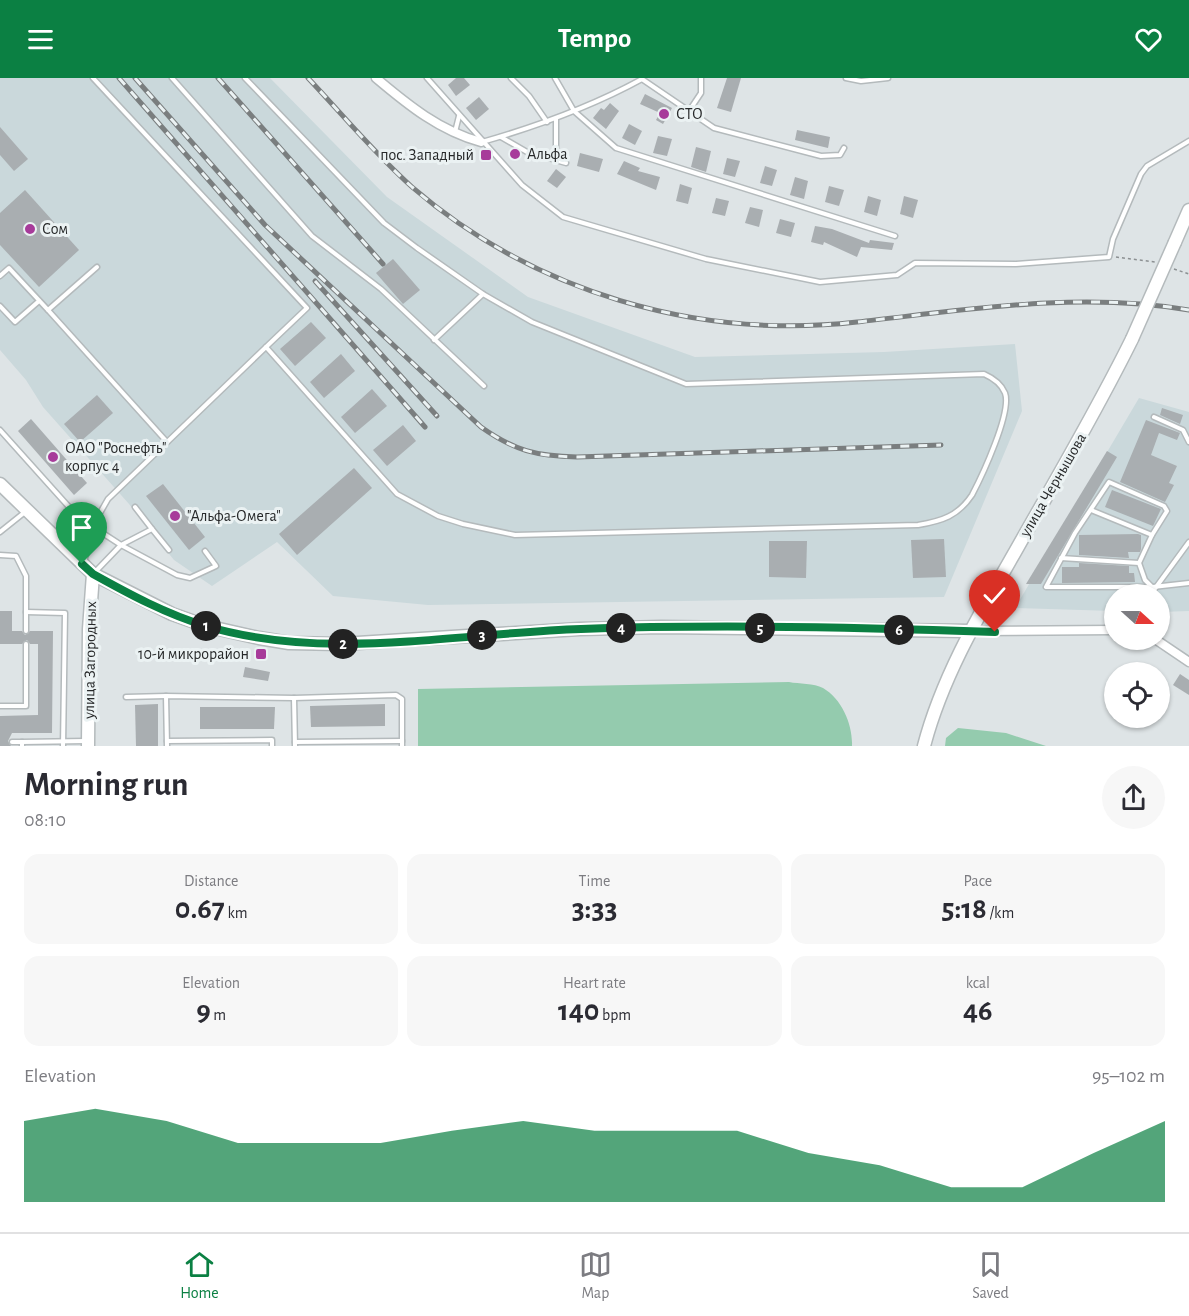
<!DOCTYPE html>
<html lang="en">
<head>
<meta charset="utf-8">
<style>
	body { margin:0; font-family:"Alegreya Sans",sans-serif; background:#f7f7f7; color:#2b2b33; height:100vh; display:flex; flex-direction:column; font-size:22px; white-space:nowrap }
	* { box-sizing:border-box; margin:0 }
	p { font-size:20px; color:#7c7c81 }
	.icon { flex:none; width:33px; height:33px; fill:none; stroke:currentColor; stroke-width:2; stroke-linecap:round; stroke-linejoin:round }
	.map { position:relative; height:668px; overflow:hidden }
	.details { display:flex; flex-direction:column; background:#fff; flex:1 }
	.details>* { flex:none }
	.needle { width:39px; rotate:111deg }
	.buttons { position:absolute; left:1104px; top:506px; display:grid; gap:12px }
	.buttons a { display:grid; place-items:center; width:66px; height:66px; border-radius:50%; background:#fff; box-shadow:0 2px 4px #0004; font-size:30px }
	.pin { position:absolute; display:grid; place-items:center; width:51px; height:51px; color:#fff; margin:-62px -26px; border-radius:50% 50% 50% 0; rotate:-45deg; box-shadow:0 0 6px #0007 }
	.pin .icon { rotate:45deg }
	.km { position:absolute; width:30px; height:30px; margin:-15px; border-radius:50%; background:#222; color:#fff; font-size:16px; line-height:30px; text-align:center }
	.round { display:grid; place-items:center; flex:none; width:63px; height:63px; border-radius:32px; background:#f7f7f7 }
	.headline { display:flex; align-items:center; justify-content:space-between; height:102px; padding:0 24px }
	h1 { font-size:33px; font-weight:600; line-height:45px }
	.figures { display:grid; grid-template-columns:repeat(3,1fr); gap:9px; height:102px; padding:6px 24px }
	.figures div { display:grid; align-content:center; border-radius:15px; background:#f7f7f7; text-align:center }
	.figures b { font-size:30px; font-weight:600 }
	.figures small { font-size:16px; font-weight:400 }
	.figures p { font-size:16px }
	.chart { height:168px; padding:12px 24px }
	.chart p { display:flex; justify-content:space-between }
	.chart svg { width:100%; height:108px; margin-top:6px; fill:#0b8043; opacity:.7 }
	header { display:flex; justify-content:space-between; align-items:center; height:78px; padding:0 24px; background:#0b8043; color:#fff; font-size:27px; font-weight:600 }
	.tabs { display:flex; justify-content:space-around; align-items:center; height:84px; border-top:2px solid #e1e1e2; background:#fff; font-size:16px; color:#7c7c81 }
	.tabs a { display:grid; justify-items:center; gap:3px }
	.tabs .active { color:#0b8043 }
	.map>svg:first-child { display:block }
	.built { fill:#cad8db }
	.green { fill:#94cbae }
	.building { fill:#a9aeb1 }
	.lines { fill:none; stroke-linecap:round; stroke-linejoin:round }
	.service-casing { stroke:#b4babc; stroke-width:7 }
	.minor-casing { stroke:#b4babc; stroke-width:11 }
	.secondary-casing { stroke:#b4babc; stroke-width:15 }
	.path { stroke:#8c9092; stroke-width:1.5; stroke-dasharray:3 3; stroke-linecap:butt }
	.service { stroke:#fff; stroke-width:4 }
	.minor { stroke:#fff; stroke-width:8 }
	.secondary { stroke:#fff; stroke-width:12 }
	.rail-casing { stroke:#7a7e7f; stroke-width:5 }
	.rail { stroke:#ebf2f3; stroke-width:3; stroke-dasharray:9; stroke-linecap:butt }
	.secondary-bridge-casing { stroke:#b4babc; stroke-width:15; stroke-linecap:butt }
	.secondary-bridge { stroke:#fff; stroke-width:12 }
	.route-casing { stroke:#fff; stroke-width:12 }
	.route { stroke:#0b8043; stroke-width:8 }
	.poi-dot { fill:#a73b9a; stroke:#ebf2f3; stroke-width:2 }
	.labels { text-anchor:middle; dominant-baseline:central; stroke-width:6; stroke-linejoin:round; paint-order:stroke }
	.poi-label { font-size:16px; fill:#27292a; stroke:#ebf2f3; text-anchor:start }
	.street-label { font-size:16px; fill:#27292a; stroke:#ebf2f3 }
</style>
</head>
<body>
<header><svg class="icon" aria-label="menu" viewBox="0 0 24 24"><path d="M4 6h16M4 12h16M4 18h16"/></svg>Tempo<svg class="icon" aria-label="heart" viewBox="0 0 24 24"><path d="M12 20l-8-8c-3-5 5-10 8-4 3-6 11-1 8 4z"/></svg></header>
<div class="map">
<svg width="1189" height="668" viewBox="0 0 1189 668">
	<rect width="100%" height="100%" fill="#dee4e6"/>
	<!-- built -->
	<g class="built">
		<polygon points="0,0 270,0 387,119 528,219 695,279 884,274 1015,266 1022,333 944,519 428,527 333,518 277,464 212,508 174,482 129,426 43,329 26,302 0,272"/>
		<polygon points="1139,320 1189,334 1189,533 1160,534 1160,516 1114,516 1114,533 1015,530"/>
	</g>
	<!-- green -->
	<g class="green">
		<path d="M789,604c10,2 25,1 34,6 19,11 30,37 29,58h-434v-57z"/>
		<polygon points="958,650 1006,655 1046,668 945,668 946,660"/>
	</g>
	<!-- building -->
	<g class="building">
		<polygon points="456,0 464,0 470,7 456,18 448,7"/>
		<polygon points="727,0 741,0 731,34 717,30"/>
		<polygon points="645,16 672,30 663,46 656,42 660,35 640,26"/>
		<polygon points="479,19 489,31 476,42 466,30"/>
		<polygon points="610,25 619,33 606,51 593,40 601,30 604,32"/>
		<polygon points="629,46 642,53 635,67 622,60"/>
		<polygon points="0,49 28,81 14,93 0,77"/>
		<polygon points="797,52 830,59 828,70 795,62"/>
		<polygon points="658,58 672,61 667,78 653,75"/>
		<polygon points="696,69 711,73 706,94 691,89"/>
		<polygon points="580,75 603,81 599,94 577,88"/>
		<polygon points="727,80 740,83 735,99 723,96"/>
		<polygon points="624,83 640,90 638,93 660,99 656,112 617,96"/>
		<polygon points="765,88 777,92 772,108 760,105"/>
		<polygon points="556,91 566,99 557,110 547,103"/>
		<polygon points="795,99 808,103 804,121 790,117"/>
		<polygon points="680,106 692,110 688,126 676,123"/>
		<polygon points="829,108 844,112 839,128 825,124"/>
		<polygon points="25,112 79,172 39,209 0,167 0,135"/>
		<polygon points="868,118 881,122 877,138 864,134"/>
		<polygon points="904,118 918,122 913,140 900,136"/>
		<polygon points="716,120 729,123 725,138 712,135"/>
		<polygon points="750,129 763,132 759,149 745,145"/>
		<polygon points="780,141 795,145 791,159 776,155"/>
		<polygon points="815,148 832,151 869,165 870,162 894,165 892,172 861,169 857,179 824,164 823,167 811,164"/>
		<polygon points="393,181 420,212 403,226 376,195"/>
		<polygon points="311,244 326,260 295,288 280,271"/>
		<polygon points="341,276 355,293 324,320 310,304"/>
		<polygon points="372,311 387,328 355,355 341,339"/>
		<polygon points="97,317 113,335 80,364 64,346"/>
		<polygon points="1162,330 1183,337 1180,346 1160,337"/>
		<polygon points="31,341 87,405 74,417 18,353"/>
		<polygon points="1146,342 1180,355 1177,362 1159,355 1151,377 1177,388 1169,405 1174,407 1165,424 1120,404"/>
		<polygon points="403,347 416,363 387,388 373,372"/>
		<polygon points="1107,373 1117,379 1041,506 1026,506"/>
		<polygon points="354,390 372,410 297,477 279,456"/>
		<polygon points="163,406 205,459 189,472 146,418"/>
		<polygon points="1112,412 1161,431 1153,448 1105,429"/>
		<polygon points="1138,456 1141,457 1141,471 1140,474 1128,474 1129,480 1079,477 1079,457"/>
		<polygon points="944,461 946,499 913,500 911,462"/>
		<polygon points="769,463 807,463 806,500 769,499"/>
		<polygon points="1079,485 1129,488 1129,495 1134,495 1135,504 1062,505 1062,489 1079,489"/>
		<polygon points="0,533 12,533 12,553 22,553 25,557 30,553 53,553 52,655 12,655 8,663 11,668 0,668 0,638 38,637 38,566 30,566 27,562 22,566 0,566"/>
		<polygon points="245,589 270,594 268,603 243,599"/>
		<polygon points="1180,596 1189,602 1189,617 1173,607"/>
		<polygon points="158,626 158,668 136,668 135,627"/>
		<polygon points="385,626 385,648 311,649 310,628"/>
		<polygon points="200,629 275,629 274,651 200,651"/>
	</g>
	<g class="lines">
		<defs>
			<g id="service">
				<polyline points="93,0 307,230 266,269"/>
				<polyline points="172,0 312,158 381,211 484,308"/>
				<polyline points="427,0 522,107 563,139 706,181 820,204 897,197 915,185 1016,186 1109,179 1113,161 1141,96 1147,88 1189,63"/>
				<polyline points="511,0 529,18 547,44"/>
				<polyline points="555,0 574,33 616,70 895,158"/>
				<polyline points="846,0 861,3 888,0"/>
				<polyline points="642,1 714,50 821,78 840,77 844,70"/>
				<polyline points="689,33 701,15 701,0"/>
				<polyline points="455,54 459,38"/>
				<polyline points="501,59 527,74 566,85"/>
				<path d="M482,64c56,-16 109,-35 160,-63"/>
				<polyline points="551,79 556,73 556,41"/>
				<polyline points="97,189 48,232 167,364"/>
				<polyline points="0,198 9,190 48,232"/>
				<polyline points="0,228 15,244 39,223"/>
				<polyline points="434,262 483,216"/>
				<polyline points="1154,339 1183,352 1189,364"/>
				<polyline points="0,352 78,439 121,467 152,451 135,429"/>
				<polyline points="1091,432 1152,457 1139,485"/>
				<polyline points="152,451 169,472"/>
				<polyline points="0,454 25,434"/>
				<polyline points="1152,457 1167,433 1164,428 1109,404 1075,455 1046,509 1153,509 1189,505"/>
				<polyline points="0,477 16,478 26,498 26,553"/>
				<polyline points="1061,480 1139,485 1145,502 1152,509"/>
				<path d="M84,483l16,-48 8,-14 158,-152 131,147 41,22 25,8 52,11 403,-10c24,-4 40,-9 54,-30 10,-19 40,-83 33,-102 -4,-10 -12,-15 -21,-19l-298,10 -154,-62 -49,-28 -66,-46 -33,-25 -139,-145"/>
				<polyline points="96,493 121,467 177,497 190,500 216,488 205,473"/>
				<polyline points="1151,516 1189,464"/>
				<polyline points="26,534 65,535 63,668"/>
				<polyline points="126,619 166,618"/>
				<polyline points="294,620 295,668"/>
				<polyline points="0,628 26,628 26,566"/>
				<polyline points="167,663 272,662 272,668"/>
				<polyline points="12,664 22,664"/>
				<polyline points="295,664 402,663"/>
				<polyline points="22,668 22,664 86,663"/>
				<polyline points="167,668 166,618 294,620 396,617 402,621 402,668"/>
			</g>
			<g id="minor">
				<path d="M376,0c32,27 64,53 105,64"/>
				<polyline points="971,553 1114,552"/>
				<polyline points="1155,561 1189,584"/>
			</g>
			<g id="secondary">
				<polyline points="1175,164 1189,132"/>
				<polyline points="0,406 93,496 172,536 206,548 259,560 289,565 342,566 579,551 661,549 971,553"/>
				<polyline points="88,668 89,551 93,496"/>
				<path d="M924,668c18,-69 56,-133 91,-194 40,-71 81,-140 117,-213"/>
			</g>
		</defs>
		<!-- service casing -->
		<use href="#service" class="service-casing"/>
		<!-- minor casing -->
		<use href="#minor" class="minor-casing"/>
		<!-- secondary casing -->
		<use href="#secondary" class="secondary-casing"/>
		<!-- path -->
		<g class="path">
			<polyline points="1116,179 1155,184"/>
			<polyline points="1174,191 1189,196"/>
		</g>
		<!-- service -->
		<use href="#service" class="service"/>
		<!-- minor -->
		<use href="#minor" class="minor"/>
		<!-- secondary -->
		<use href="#secondary" class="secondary"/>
		<defs>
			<g id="rail">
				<polyline points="119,0 425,349"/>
				<path d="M135,0l130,147 216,202c34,24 55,29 96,30l364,-12"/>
				<polyline points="218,0 383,186"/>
				<path d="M308,0c34,36 67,76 104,109 122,105 285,153 445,135 109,-12 222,-31 332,-12"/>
				<polyline points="315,203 437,338"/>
			</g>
		</defs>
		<!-- rail casing -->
		<use href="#rail" class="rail-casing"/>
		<!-- rail -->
		<use href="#rail" class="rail"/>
		<defs>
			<polyline id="secondary-bridge" points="1132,261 1175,164"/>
		</defs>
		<!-- secondary-bridge casing -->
		<use href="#secondary-bridge" class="secondary-bridge-casing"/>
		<!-- secondary-bridge -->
		<use href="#secondary-bridge" class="secondary-bridge"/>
	</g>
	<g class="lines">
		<defs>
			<path id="route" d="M82,486l11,10c36,20 73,40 113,52 121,36 251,7 375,3 138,-5 277,-2 414,3"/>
		</defs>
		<!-- route casing -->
		<use href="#route" class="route-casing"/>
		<!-- route -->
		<use href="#route" class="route"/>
	</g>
	<!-- markers -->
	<g class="poi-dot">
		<circle cx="664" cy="36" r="6"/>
		<circle cx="515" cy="76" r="6"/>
		<rect x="480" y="71" width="12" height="12" rx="3"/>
		<circle cx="30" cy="151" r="6"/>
		<circle cx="53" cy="379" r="6"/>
		<circle cx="175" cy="438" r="6"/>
		<rect x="255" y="570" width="12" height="12" rx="3"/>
	</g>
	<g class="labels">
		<!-- poi labels -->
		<g class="poi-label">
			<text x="676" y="36">СТО</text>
			<text x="527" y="76">Альфа</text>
			<text x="474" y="77" text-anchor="end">пос. Западный</text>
			<text x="42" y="151">Сом</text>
			<text x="65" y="370">ОАО "Роснефть"<tspan x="65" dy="18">корпус 4</tspan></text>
			<text x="187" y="438">"Альфа-Омега"</text>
			<text x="249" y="576" text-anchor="end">10-й микрорайон</text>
		</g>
		<!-- street labels -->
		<g class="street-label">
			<text transform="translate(1053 407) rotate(-60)">улица Чернышова</text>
			<text transform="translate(90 582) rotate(-89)">улица Загородных</text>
		</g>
	</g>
</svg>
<div class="buttons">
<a><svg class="needle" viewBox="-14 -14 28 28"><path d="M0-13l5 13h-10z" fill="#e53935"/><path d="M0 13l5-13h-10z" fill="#7c7c81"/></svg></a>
<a><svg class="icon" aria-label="locate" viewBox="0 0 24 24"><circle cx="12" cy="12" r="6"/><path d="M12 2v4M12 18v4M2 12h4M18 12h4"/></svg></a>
</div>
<div class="pin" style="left:82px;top:486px;background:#1e9e55"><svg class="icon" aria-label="arrive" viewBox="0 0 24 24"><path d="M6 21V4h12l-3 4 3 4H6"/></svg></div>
<div class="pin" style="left:995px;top:554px;background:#d93025"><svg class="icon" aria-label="check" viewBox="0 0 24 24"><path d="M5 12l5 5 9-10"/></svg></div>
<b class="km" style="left:206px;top:548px">1</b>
<b class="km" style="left:343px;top:566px">2</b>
<b class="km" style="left:482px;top:557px">3</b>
<b class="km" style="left:621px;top:550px">4</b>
<b class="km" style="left:760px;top:550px">5</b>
<b class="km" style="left:899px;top:552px">6</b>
</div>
<section class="details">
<div class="headline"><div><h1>Morning run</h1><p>08:10</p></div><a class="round"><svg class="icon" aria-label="share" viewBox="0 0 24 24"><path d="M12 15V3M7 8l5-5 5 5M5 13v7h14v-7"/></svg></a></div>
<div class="figures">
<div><p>Distance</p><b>0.67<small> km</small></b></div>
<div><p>Time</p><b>3:33</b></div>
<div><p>Pace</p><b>5:18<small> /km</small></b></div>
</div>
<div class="figures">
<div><p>Elevation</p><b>9<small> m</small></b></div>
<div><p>Heart rate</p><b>140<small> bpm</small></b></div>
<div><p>kcal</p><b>46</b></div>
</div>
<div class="chart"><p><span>Elevation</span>95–102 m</p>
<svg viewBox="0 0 160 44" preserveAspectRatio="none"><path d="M0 44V11L10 6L20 11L30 20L40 20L50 20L60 15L70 11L80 15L90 15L100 15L110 24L120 29L130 38L140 38L150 24L160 11V44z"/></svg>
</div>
</section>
<nav class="tabs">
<a class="active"><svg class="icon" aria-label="home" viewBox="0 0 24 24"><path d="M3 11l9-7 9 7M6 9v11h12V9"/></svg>Home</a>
<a><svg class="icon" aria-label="map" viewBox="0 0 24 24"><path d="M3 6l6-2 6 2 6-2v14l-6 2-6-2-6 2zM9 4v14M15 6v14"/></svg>Map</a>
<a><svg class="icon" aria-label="saved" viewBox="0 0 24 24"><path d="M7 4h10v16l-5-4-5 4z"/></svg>Saved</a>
</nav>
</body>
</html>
